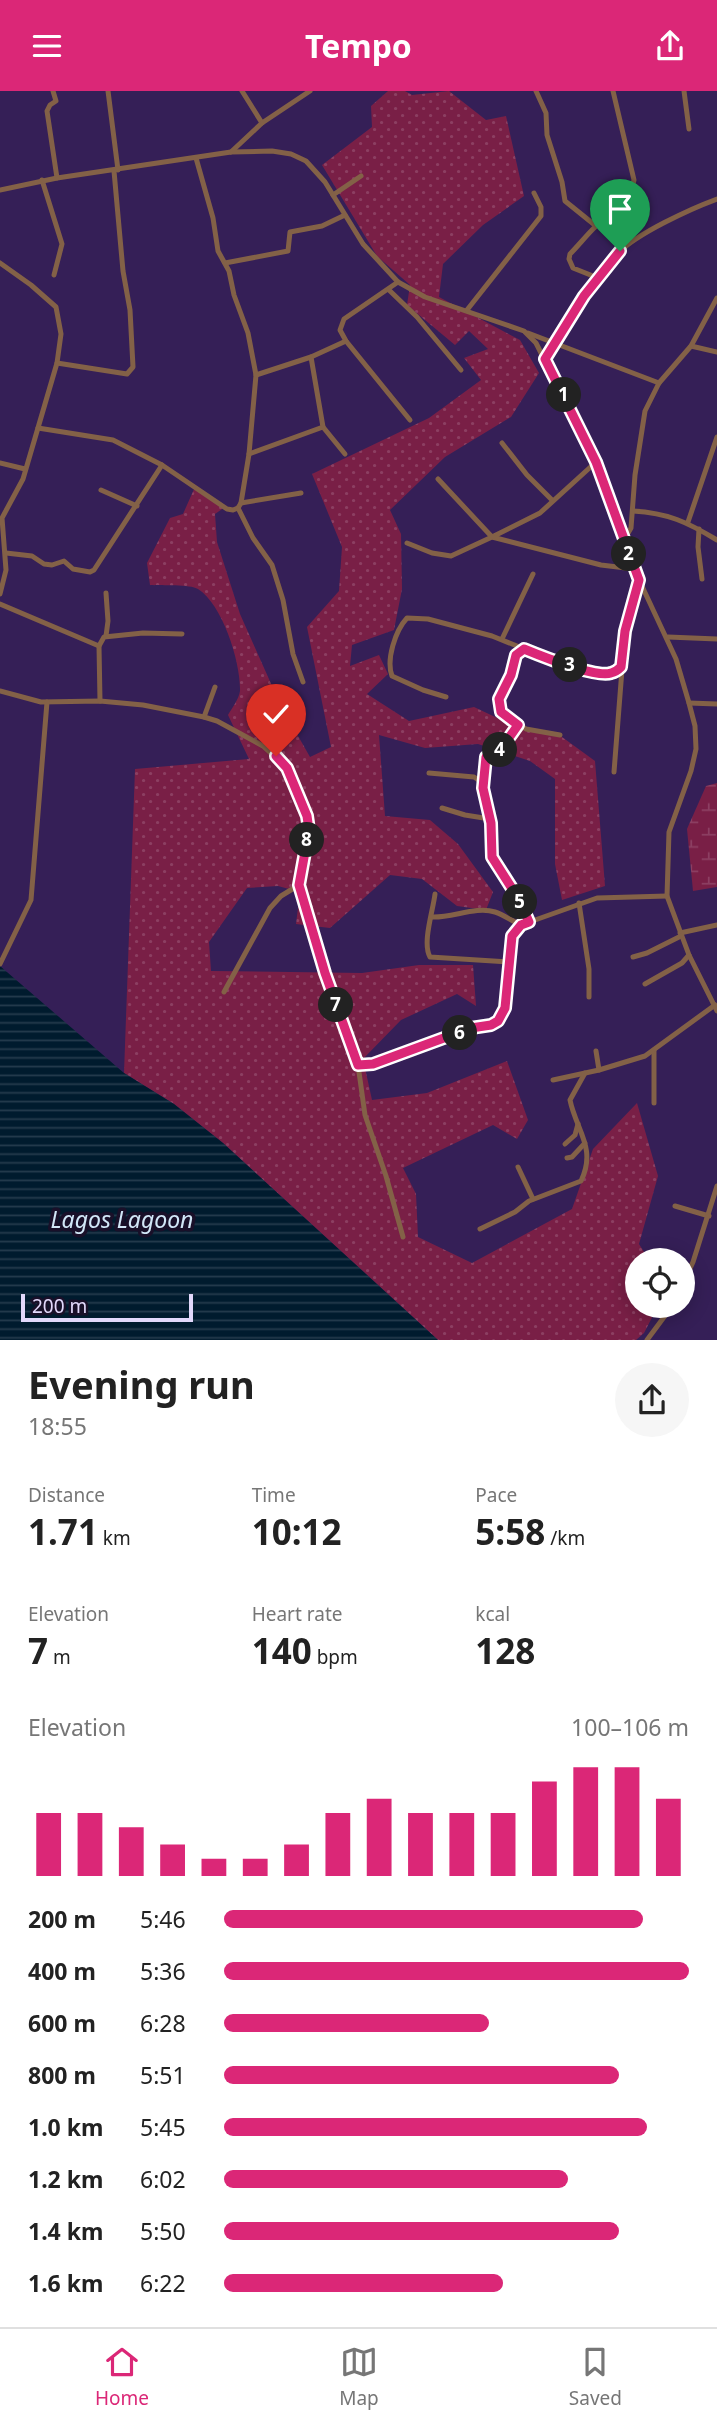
<!DOCTYPE html>
<html lang="en">
<head>
<meta charset="utf-8">
<style>
	body { margin:0; font-family:"Noto Sans",sans-serif; background:#f6f6f6; color:#222; height:100vh; display:flex; flex-direction:column; font-size:26px; white-space:nowrap }
	* { box-sizing:border-box; margin:0 }
	p { font-size:23px; color:#767676 }
	.icon { flex:none; width:38px; height:38px; fill:none; stroke:currentColor; stroke-width:2; stroke-linecap:round; stroke-linejoin:round }
	.map { position:relative; height:1249px; overflow:hidden }
	.side { display:flex; flex-direction:column; background:#fff; flex:1 }
	.side>* { flex:none }
	.controls { position:absolute; left:625px; top:1157px; display:grid; gap:14px }
	.controls a { display:grid; place-items:center; width:70px; height:70px; border-radius:50%; background:#fff; box-shadow:0 4px 18px #0003; font-size:35px }
	.scale { position:absolute; left:21px; bottom:18px; width:172px; box-sizing:border-box; padding-left:7px; border:4px solid #e2d8fb; border-top:0; font-size:19px; line-height:24px; white-space:nowrap; color:#e2d8fb; -webkit-text-stroke:5px #191029; paint-order:stroke }
	.pin { position:absolute; display:grid; place-items:center; width:60px; height:60px; color:#fff; margin:-72px -30px; border-radius:50% 50% 50% 0; rotate:-45deg; box-shadow:0 0 7px #0007 }
	.pin .icon { rotate:45deg }
	.km { position:absolute; width:35px; height:35px; margin:-18px; border-radius:50%; background:#222; color:#fff; font-size:19px; line-height:35px; text-align:center }
	.round { display:grid; place-items:center; flex:none; width:74px; height:74px; border-radius:37px; background:#f6f6f6 }
	.summary { display:flex; align-items:center; justify-content:space-between; height:119px; padding:0 28px }
	h1 { font-size:38px; font-weight:700; line-height:52px }
	.figures { display:grid; grid-template-columns:repeat(3,1fr); gap:10px; height:119px; padding:7px 28px }
	.figures div { display:grid; align-content:center }
	.figures b { font-size:35px; font-weight:700 }
	.figures small { font-size:19px; font-weight:400 }
	.figures p { font-size:19px }
	.chart { height:196px; padding:14px 28px }
	.chart p { display:flex; justify-content:space-between }
	.chart svg { width:100%; height:126px; margin-top:7px; stroke:#db2777; stroke-width:6 }
	ul { padding:0 28px; list-style:none; font-size:23px }
	li { display:grid; grid-template-columns:112px 84px 1fr; align-items:center; height:52px }
	li i { height:18px; border-radius:9px; background:#db2777 }
	header { display:flex; justify-content:space-between; align-items:center; height:91px; padding:0 28px; background:#db2777; color:#fff; font-size:32px; font-weight:700 }
	.menu { display:flex; justify-content:space-around; align-items:center; height:98px; border-top:2px solid #e0e0e0; background:#fff; font-size:19px; color:#767676 }
	.menu a { display:grid; justify-items:center; gap:4px }
	.menu .active { color:#db2777 }
	.map>svg:first-child { display:block }
	.grass { fill:url(#grass-dots) }
	.wetland { fill:url(#wetland-marsh) }
	.water { fill:url(#water-rules) }
	.lines { fill:none; stroke-linecap:round; stroke-linejoin:round }
	.street { stroke:#836147; stroke-width:5 }
	.route-casing { stroke:#fff; stroke-width:14 }
	.route { stroke:#db2777; stroke-width:9 }
	.labels { text-anchor:middle; dominant-baseline:central; stroke-width:7; stroke-linejoin:round; paint-order:stroke }
	.water-label { font-size:23px; font-style:italic; fill:#d1e7f7; stroke:#191029 }
</style>
</head>
<body>
<header><svg class="icon" aria-label="menu" viewBox="0 0 24 24"><path d="M4 6h16M4 12h16M4 18h16"/></svg>Tempo<svg class="icon" aria-label="share" viewBox="0 0 24 24"><path d="M12 15V3M7 8l5-5 5 5M5 13v7h14v-7"/></svg></header>
<div class="map">
<svg width="717" height="1249" viewBox="0 0 717 1249">
	<defs>
		<pattern id="grass-dots" width="8" height="8" patternUnits="userSpaceOnUse" patternTransform="scale(1.75)"><rect width="8" height="8" fill="#791f46"/><path d="M2 2h.1M6 6h.1" fill="none" stroke="#8c3f62" stroke-width="1.8" stroke-linecap="round"/></pattern>
		<pattern id="wetland-marsh" width="20" height="14" patternUnits="userSpaceOnUse" patternTransform="scale(1.75)"><rect width="20" height="14" fill="#791f46"/><path d="M1 5h8M5 5V1M11 12h8M15 12V8" fill="none" stroke="#8c3f62"/></pattern>
		<pattern id="water-rules" width="6" height="5" patternUnits="userSpaceOnUse" patternTransform="scale(1.75)"><rect width="6" height="5" fill="#001b2e"/><path d="M0 2.5h6" fill="none" stroke="#253b4d"/></pattern>
	</defs>
	<rect width="100%" height="100%" fill="#351f57"/>
	<!-- grass -->
	<path class="grass" d="M388,0h17l7,4 37,-4 37,29 20,-4 18,80 -41,29 -40,39 -4,33 81,43 19,33 -28,44 -66,40 -55,53 11,24 1,55 -8,41 -42,15 -2,21 29,-11 9,19 -21,20 42,27 65,-14 36,17 52,13 33,24 10,125 -43,14 -7,-36v-85l-25,-18 -52,-17 -53,4 -46,-13 6,81 45,4 28,24 35,48 -7,18 -29,-4 -35,-27 -32,-4 -60,53 -34,-4 4,-32 -22,-6 -31,2 -38,54 2,29 151,2 57,-8h54l3,41 -19,-12 -56,26 -38,39 9,41 55,-7 80,-32 21,59 -11,19 -24,-14 -90,43 13,26 2,43 54,26 100,-54 21,-60 44,-46 21,73 -19,68 10,16h-12v45l21,1 -14,27 -8,7h-198l-215,-197 -49,-39 -50,-31 11,-304 114,-10 -21,-44c4,-7 11,-16 12,-24 1,-28 -17,-86 -42,-102 -8,-5 -36,-3 -48,-4l-3,-22 23,-45 13,-4 12,-27 30,20 -10,7 2,28 23,72 41,92 29,51 21,-10 -24,-120 32,-36 3,-44 -30,-73 117,-56 52,-38 -17,-22 24,-9 -19,-18 -14,14 -48,-40 3,-20 -33,-29 -55,-91 50,-38 -1,-21z"/>
	<!-- wetland -->
	<polygon class="wetland" points="717,692 717,796 693,800 687,738 706,695"/>
	<!-- water -->
	<polygon class="water" points="0,875 124,982 174,1013 223,1052 438,1249 0,1249"/>
	<g class="lines">
		<!-- street -->
		<g class="street">
			<polyline points="53,0 56,10 50,14 47,20 57,87"/>
			<polyline points="108,0 118,79"/>
			<polyline points="242,0 262,32"/>
			<polyline points="536,0 546,22 547,44 562,91 565,110 596,135"/>
			<polyline points="684,0 689,38"/>
			<polyline points="231,61 262,32 310,0"/>
			<polyline points="196,67 213,127 218,160 229,180 234,204 248,242 256,284 249,363 241,412 238,417"/>
			<polyline points="42,89 62,153 54,184"/>
			<polyline points="0,99 57,87 231,61 272,60 291,63 306,70 325,91 363,153 398,191 425,206 524,240 536,252 596,371 634,478 676,568 689,612 695,635 696,658 691,680 669,741 667,805 689,864 717,920"/>
			<polyline points="333,104 361,85"/>
			<polyline points="0,172 31,194 56,216 61,243 57,272 23,388 2,427 6,479 0,503"/>
			<polyline points="225,172 288,160 290,141 322,135 345,124"/>
			<path d="M598,187l-25,-10 -4,-9 1,-5c8,-8 15,-17 24,-26 14,-15 36,-25 40,-48l-21,-89"/>
			<polyline points="398,191 344,228 340,239 346,250 410,329"/>
			<polyline points="389,199 417,226 461,279"/>
			<polyline points="467,219 541,125 541,116 534,102"/>
			<polyline points="528,242 659,292"/>
			<polyline points="691,255 717,261"/>
			<path d="M545,268c22,-36 43,-76 73,-106 20,-20 72,-44 99,-54"/>
			<polyline points="57,272 127,283 133,276 130,219 123,180 114,80"/>
			<polyline points="256,284 311,266 346,250"/>
			<polyline points="323,336 345,363"/>
			<polyline points="38,337 113,349 162,374 227,418 233,419 238,417"/>
			<polyline points="502,352 527,384 552,409"/>
			<polyline points="249,363 323,336 311,266"/>
			<polyline points="0,372 25,378"/>
			<polyline points="438,388 492,446 540,422 596,371"/>
			<polyline points="101,399 137,415"/>
			<polyline points="241,412 301,402"/>
			<polyline points="238,417 253,447 272,474 283,509 293,563 303,591"/>
			<path d="M633,420c35,2 54,11 84,29"/>
			<polyline points="688,431 717,346"/>
			<polyline points="699,438 698,456 702,488"/>
			<polyline points="624,449 631,437 635,384 645,320 659,292 691,255 717,207"/>
			<polyline points="407,452 432,462 451,465 492,446 601,474 634,478"/>
			<polyline points="6,462 32,465 44,473 52,474 64,470 73,478 90,481 94,479 162,374"/>
			<polyline points="0,513 99,555"/>
			<polyline points="106,545 108,530 106,502"/>
			<polyline points="668,546 717,548"/>
			<polyline points="502,548 533,483"/>
			<path d="M524,558c-11,7 -9,14 -13,25 -5,14 -14,22 -10,38l25,17 34,6"/>
			<polyline points="0,600 41,611 100,610 143,614 204,626 217,630 263,655 287,677 302,710 308,739 299,794 325,882 358,974 365,1024 386,1085 403,1146"/>
			<path d="M446,606l-23,-7 -31,-14c-6,-16 3,-45 15,-58l21,1 64,17 55,22 53,15h11l10,-6"/>
			<polyline points="100,610 99,555 104,546 143,542 182,543"/>
			<polyline points="689,612 717,613"/>
			<polyline points="204,626 215,596"/>
			<polyline points="518,634 499,661 486,665 483,697 491,732 492,766 520,810 529,831"/>
			<polyline points="614,681 625,540 639,489"/>
			<polyline points="429,682 474,686 483,692"/>
			<polyline points="442,717 465,724 490,728"/>
			<path d="M435,803c-2,17 -13,49 -5,63l79,5"/>
			<polyline points="579,812 589,878 589,906"/>
			<path d="M432,826c20,1 44,-11 63,-5 9,3 17,9 26,13"/>
			<polyline points="680,842 717,834"/>
			<polyline points="633,866 647,862 681,845"/>
			<polyline points="0,873 31,809 47,611"/>
			<polyline points="645,893 682,872 689,864"/>
			<polyline points="224,901 270,817 281,805 299,794"/>
			<polyline points="654,959 654,1012"/>
			<polyline points="596,960 599,979"/>
			<polyline points="358,974 373,973 471,937 491,934 498,930 504,917 512,845 521,834 597,807 667,805"/>
			<polyline points="553,989 599,979 645,965 715,914"/>
			<polyline points="565,1053 575,1044 578,1033"/>
			<polyline points="567,1067 572,1066 585,1052"/>
			<polyline points="518,1076 533,1108"/>
			<polyline points="675,1115 709,1125"/>
			<path d="M480,1138l35,-17 14,-11 52,-20c16,-33 -5,-51 -11,-81l15,-27"/>
			<polyline points="682,1195 693,1171 717,1095"/>
			<polyline points="647,1249 673,1214"/>
		</g>
	</g>
	<g class="lines">
		<defs>
			<path id="route" d="M276,665l11,12 20,48 2,14 -10,55 26,88 33,92 15,-1 98,-36 20,-3 7,-4 7,-13 7,-72 9,-11 8,-3 -9,-21 -28,-44 -1,-34 -8,-35 3,-31 13,-5 19,-27 -17,-13 -2,-13 12,-24 5,-20 8,-6c17,7 72,29 87,24 4,-1 8,-4 10,-6l4,-36 14,-51 -43,-118 -51,-103 39,-63 36,-45"/>
		</defs>
		<!-- route casing -->
		<use href="#route" class="route-casing"/>
		<!-- route -->
		<use href="#route" class="route"/>
	</g>
	<g class="labels">
		<!-- water labels -->
		<g class="water-label">
			<text x="122" y="1128">Lagos Lagoon</text>
		</g>
	</g>
</svg>
<div class="controls">
<a><svg class="icon" aria-label="locate" viewBox="0 0 24 24"><circle cx="12" cy="12" r="6"/><path d="M12 2v4M12 18v4M2 12h4M18 12h4"/></svg></a>
</div>
<div class="scale">200 m</div>
<div class="pin" style="left:620px;top:160px;background:#1e9e55"><svg class="icon" aria-label="arrive" viewBox="0 0 24 24"><path d="M6 21V4h12l-3 4 3 4H6"/></svg></div>
<div class="pin" style="left:276px;top:665px;background:#d93025"><svg class="icon" aria-label="check" viewBox="0 0 24 24"><path d="M5 12l5 5 9-10"/></svg></div>
<b class="km" style="left:564px;top:304px">1</b>
<b class="km" style="left:629px;top:463px">2</b>
<b class="km" style="left:570px;top:574px">3</b>
<b class="km" style="left:500px;top:659px">4</b>
<b class="km" style="left:520px;top:811px">5</b>
<b class="km" style="left:460px;top:942px">6</b>
<b class="km" style="left:336px;top:914px">7</b>
<b class="km" style="left:307px;top:749px">8</b>
</div>
<section class="side">
<div class="summary"><div><h1>Evening run</h1><p>18:55</p></div><a class="round"><svg class="icon" aria-label="share" viewBox="0 0 24 24"><path d="M12 15V3M7 8l5-5 5 5M5 13v7h14v-7"/></svg></a></div>
<div class="figures">
<div><p>Distance</p><b>1.71<small> km</small></b></div>
<div><p>Time</p><b>10:12</b></div>
<div><p>Pace</p><b>5:58<small> /km</small></b></div>
</div>
<div class="figures">
<div><p>Elevation</p><b>7<small> m</small></b></div>
<div><p>Heart rate</p><b>140<small> bpm</small></b></div>
<div><p>kcal</p><b>128</b></div>
</div>
<div class="chart"><p><span>Elevation</span>100–106 m</p>
<svg viewBox="0 0 160 44" preserveAspectRatio="none"><path d="M5 44V22M15 44V22M25 44V27M35 44V33M45 44V38M55 44V38M65 44V33M75 44V22M85 44V17M95 44V22M105 44V22M115 44V22M125 44V11M135 44V6M145 44V6M155 44V17"/></svg>
</div>
<ul>
<li><b>200 m</b>5:46<i style="width:90%"></i></li>
<li><b>400 m</b>5:36<i style="width:100%"></i></li>
<li><b>600 m</b>6:28<i style="width:57%"></i></li>
<li><b>800 m</b>5:51<i style="width:85%"></i></li>
<li><b>1.0 km</b>5:45<i style="width:91%"></i></li>
<li><b>1.2 km</b>6:02<i style="width:74%"></i></li>
<li><b>1.4 km</b>5:50<i style="width:85%"></i></li>
<li><b>1.6 km</b>6:22<i style="width:60%"></i></li>
</ul>
</section>
<nav class="menu">
<a class="active"><svg class="icon" aria-label="home" viewBox="0 0 24 24"><path d="M3 11l9-7 9 7M6 9v11h12V9"/></svg>Home</a>
<a><svg class="icon" aria-label="map" viewBox="0 0 24 24"><path d="M3 6l6-2 6 2 6-2v14l-6 2-6-2-6 2zM9 4v14M15 6v14"/></svg>Map</a>
<a><svg class="icon" aria-label="saved" viewBox="0 0 24 24"><path d="M7 4h10v16l-5-4-5 4z"/></svg>Saved</a>
</nav>
</body>
</html>
